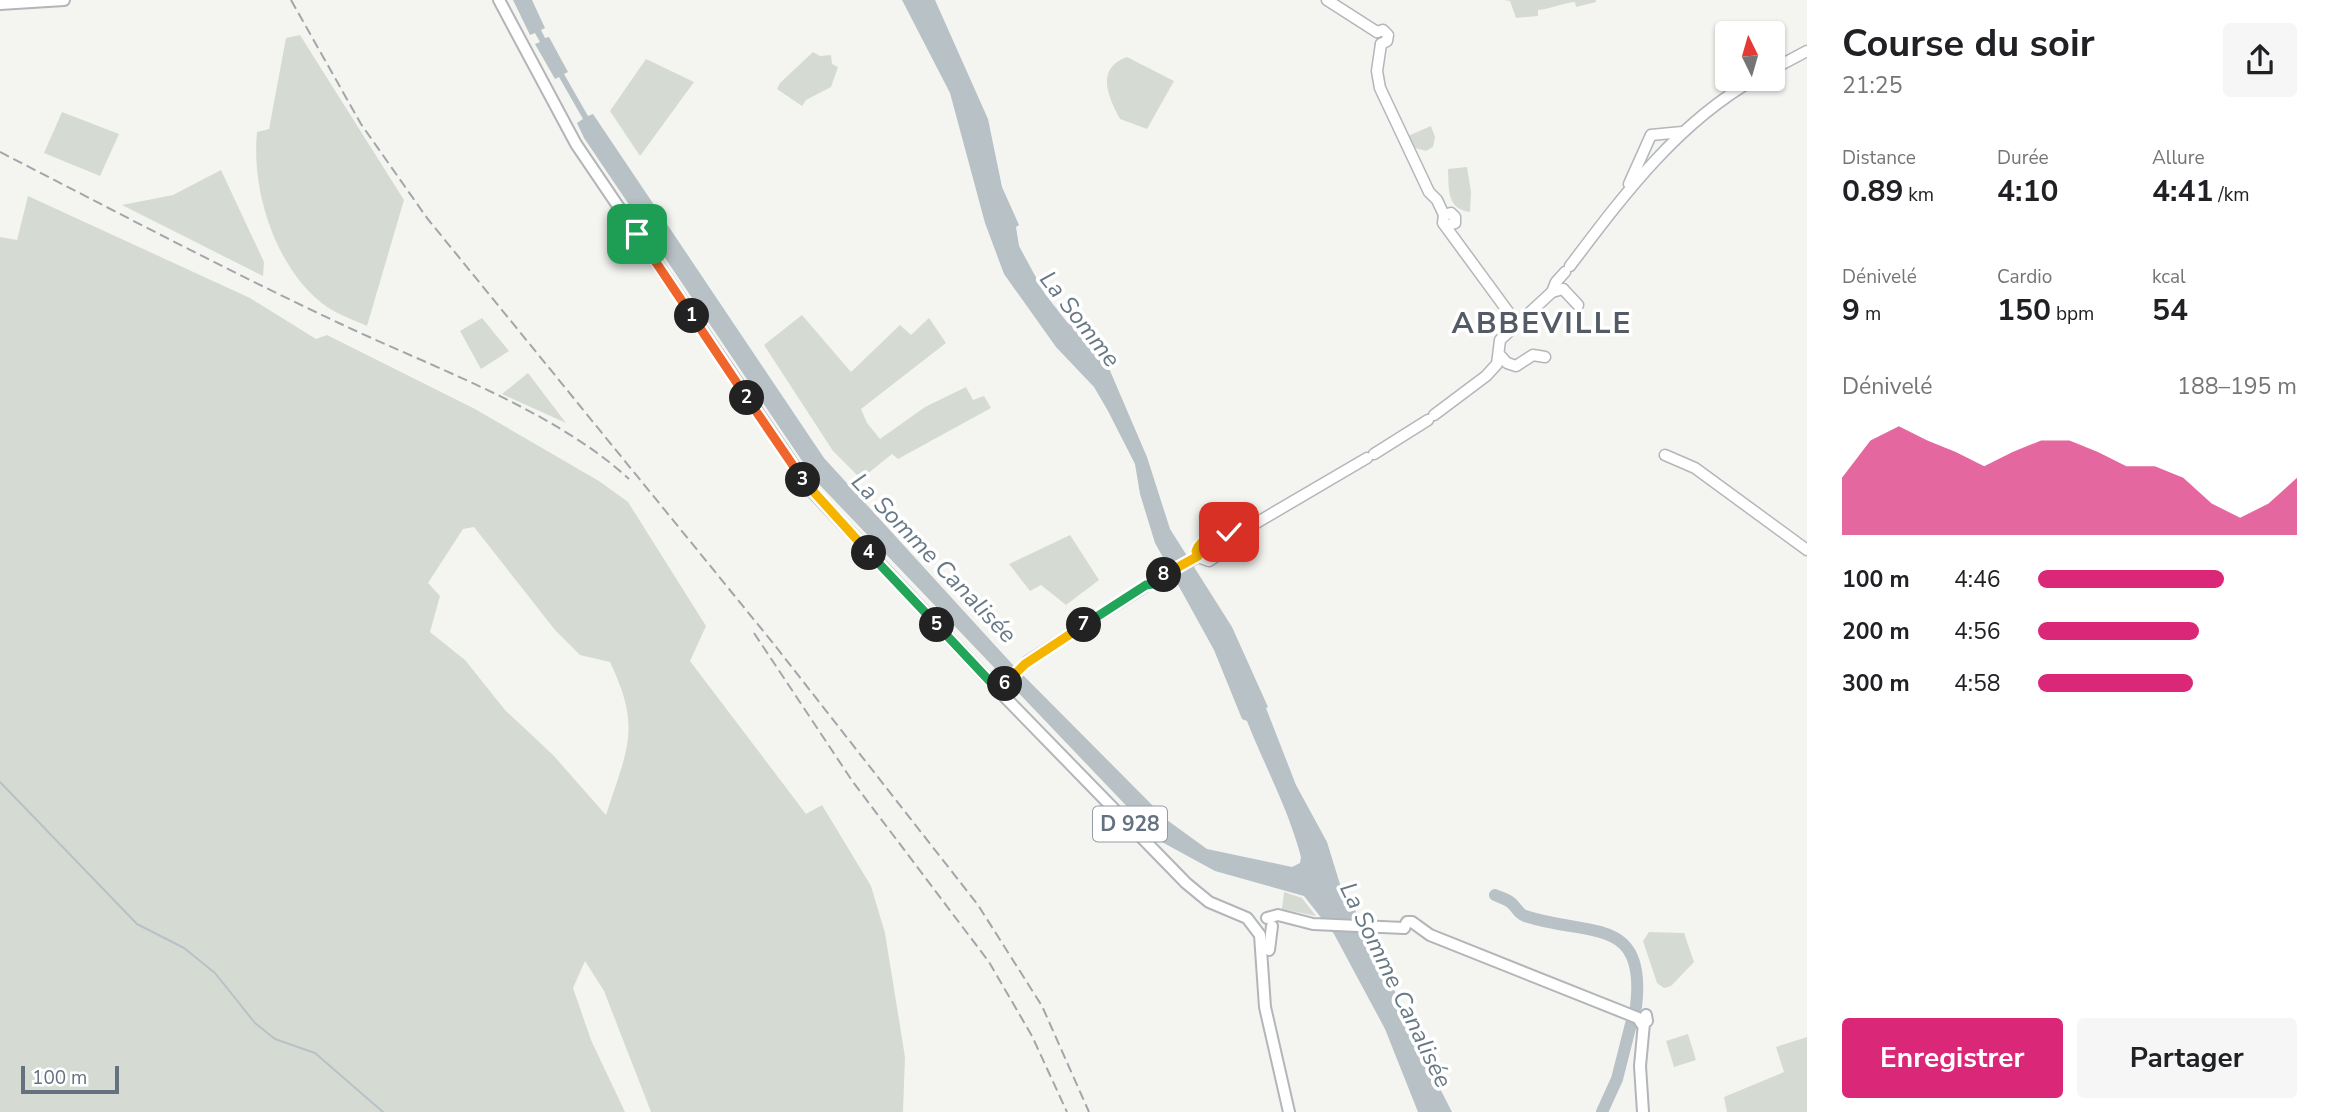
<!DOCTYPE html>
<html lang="fr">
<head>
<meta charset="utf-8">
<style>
	body { margin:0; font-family:"Nunito Sans",sans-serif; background:#f6f6f6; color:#202124; height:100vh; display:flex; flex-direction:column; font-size:26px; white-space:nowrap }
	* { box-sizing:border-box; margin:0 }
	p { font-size:23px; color:#757577 }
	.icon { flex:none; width:38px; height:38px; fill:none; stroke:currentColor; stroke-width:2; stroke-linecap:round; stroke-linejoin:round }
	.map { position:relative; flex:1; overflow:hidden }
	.side { display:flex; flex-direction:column; background:#fff; width:525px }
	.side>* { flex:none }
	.needle { width:46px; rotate:355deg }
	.fabs { position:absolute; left:1715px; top:21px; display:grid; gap:14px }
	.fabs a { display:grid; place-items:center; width:70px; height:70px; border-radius:7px; background:#fff; box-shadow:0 2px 5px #0004; font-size:35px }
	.scale { position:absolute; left:21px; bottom:18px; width:98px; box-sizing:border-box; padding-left:7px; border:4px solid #667180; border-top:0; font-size:19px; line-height:24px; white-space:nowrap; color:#667180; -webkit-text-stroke:5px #fff; paint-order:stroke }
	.pin { position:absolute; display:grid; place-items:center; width:60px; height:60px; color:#fff; margin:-30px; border-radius:14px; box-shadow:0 4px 10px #0006 }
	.km { position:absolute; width:35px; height:35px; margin:-18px; border-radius:50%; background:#222; color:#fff; font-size:19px; line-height:35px; text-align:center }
	.round { display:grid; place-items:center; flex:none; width:74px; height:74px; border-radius:7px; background:#f6f6f6 }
	.overview { display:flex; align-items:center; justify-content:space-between; height:119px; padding:0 35px }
	h1 { font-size:38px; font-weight:700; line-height:52px }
	.figures { display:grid; grid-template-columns:repeat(3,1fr); gap:10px; height:119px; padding:7px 35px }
	.figures div { display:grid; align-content:center }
	.figures b { font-size:30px; font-weight:700 }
	.figures small { font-size:19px; font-weight:400 }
	.figures p { font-size:19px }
	.chart { height:196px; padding:14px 35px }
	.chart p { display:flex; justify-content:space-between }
	.chart svg { width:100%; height:126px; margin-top:7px; fill:#db2777; opacity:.7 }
	.primary-button { display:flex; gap:14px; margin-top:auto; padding:14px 35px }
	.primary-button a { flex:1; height:80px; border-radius:7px; background:#db2777; color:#fff; font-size:28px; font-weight:700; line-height:80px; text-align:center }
	.primary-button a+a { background:#f6f6f6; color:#202124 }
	ul { padding:0 35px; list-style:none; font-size:23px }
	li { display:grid; grid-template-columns:112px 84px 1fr; align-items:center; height:52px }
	li i { height:18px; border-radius:9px; background:#db2777 }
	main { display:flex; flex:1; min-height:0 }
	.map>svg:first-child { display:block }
	.green { fill:#d5dbd3; fill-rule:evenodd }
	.water { fill:#b8c1c6 }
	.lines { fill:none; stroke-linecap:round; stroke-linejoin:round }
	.stream { stroke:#b8c1c6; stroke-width:2 }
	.river { stroke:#b8c1c6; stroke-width:12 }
	.secondary-casing { stroke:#b3b6bb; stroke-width:13 }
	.primary-casing { stroke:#b2b5b9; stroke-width:14 }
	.secondary { stroke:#fff; stroke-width:10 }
	.primary { stroke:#fff; stroke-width:10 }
	.rail { stroke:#a2a6ab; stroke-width:2; stroke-dasharray:10 5; stroke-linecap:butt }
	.split-1-casing { stroke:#fff; stroke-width:14 }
	.split-2-casing { stroke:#fff; stroke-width:14 }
	.split-3-casing { stroke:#fff; stroke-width:14 }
	.split-4-casing { stroke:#fff; stroke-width:14 }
	.split-5-casing { stroke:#fff; stroke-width:14 }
	.split-6-casing { stroke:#fff; stroke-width:14 }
	.split-7-casing { stroke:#fff; stroke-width:14 }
	.split-8-casing { stroke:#fff; stroke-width:14 }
	.split-9-casing { stroke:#fff; stroke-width:14 }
	.split-1 { stroke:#f0652b; stroke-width:9 }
	.split-2 { stroke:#f0652b; stroke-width:9 }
	.split-3 { stroke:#f0652b; stroke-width:9 }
	.split-4 { stroke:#f5b400; stroke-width:9 }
	.split-5 { stroke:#22a559; stroke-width:9 }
	.split-6 { stroke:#22a559; stroke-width:9 }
	.split-7 { stroke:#f5b400; stroke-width:9 }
	.split-8 { stroke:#22a559; stroke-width:9 }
	.split-9 { stroke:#f5b400; stroke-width:9 }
	.labels { text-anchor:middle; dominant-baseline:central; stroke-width:7; stroke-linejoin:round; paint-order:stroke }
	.shield { fill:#fff; stroke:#949ca6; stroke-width:2 }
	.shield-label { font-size:21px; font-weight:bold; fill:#667180 }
	.water-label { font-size:24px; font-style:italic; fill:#677984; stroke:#fff }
	.district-label { font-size:30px; font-weight:bold; letter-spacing:2px; fill:#535b66; stroke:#fff }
</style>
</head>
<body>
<main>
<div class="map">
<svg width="1807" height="1112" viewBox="0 0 1807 1112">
	<rect width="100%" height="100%" fill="#f4f5f1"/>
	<!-- green -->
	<g class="green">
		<path d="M1504,0h92v2l-20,5 -1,-5c-13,1 -24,7 -37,8v6l-22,2 -6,-17z"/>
		<path d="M300,35l104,165 -37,126c-13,-6 -28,-11 -40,-19 -51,-36 -76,-116 -70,-175l12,-3 17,-91z"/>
		<polygon points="813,52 820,56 831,55 832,64 838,67 831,87 806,100 802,106 777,89 780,83"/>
		<path d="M1127,57l47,24 -27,48 -27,-10c-12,-22 -25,-51 7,-62z"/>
		<polygon points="646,59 694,82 640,156 610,111"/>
		<polygon points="62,112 119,134 100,176 44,153"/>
		<polygon points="1431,126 1435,137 1433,147 1426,151 1415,148 1408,136"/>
		<path d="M1467,167l4,25 -1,20c-24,-3 -21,-24 -22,-43z"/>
		<polygon points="221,170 264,262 263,276 122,205 173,195"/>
		<path d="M28,196l222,102 66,41 11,-4 148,74 124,72 29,21 78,124 -16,35 116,153 16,-9 49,81 14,47 20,124 -2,55h-252l-47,-121 -19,-30 -12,27 18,52 34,72h-625v-875l17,3zM474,527l81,103 25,25 30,7c32,67 17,87 -4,153l-53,-60 -48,-45 -40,-50 -35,-28 10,-36 -12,-13 35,-54z"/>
		<polygon points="802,315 851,372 900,325 911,335 929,318 946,343 861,409 867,423 880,439 925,407 966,387 973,400 984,396 991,408 898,459 892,454 861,479 833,451 764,345"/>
		<polygon points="482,318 509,351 481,369 460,331"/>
		<polygon points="528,373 566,423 502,394"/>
		<polygon points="1070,535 1099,580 1066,605 1041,585 1030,591 1009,564"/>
		<polygon points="1284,892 1302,898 1316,916 1282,909"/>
		<polygon points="1649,932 1684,933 1694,962 1671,986 1664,988 1657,983 1643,941"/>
		<polygon points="1688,1034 1696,1060 1674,1067 1666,1041"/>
		<polygon points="1807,1037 1807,1112 1727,1112 1724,1097 1784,1072 1776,1047"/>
	</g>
	<!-- water -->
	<path class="water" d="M513,0h19l13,28 -4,2 4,8 4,-1 19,35 -4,2 24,42 5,-2 231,344 189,207 154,155 40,29 85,18 8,-4 1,-6c-13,-49 -36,-90 -54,-136l-5,-2 -28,-69 -59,-107 -15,-49 -5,-30 -27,-53 -14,-24 -38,-40 -52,-73 -19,-51 -35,-130 -48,-93h33l53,119 14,68 17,38 -3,2 3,19 26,48 22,28 35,30 45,105 23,72 62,98 36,80 -2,1 30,77 31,57 17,55 10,10 10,25 25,45 26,63 37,72h-34l-33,-83 -51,-95 -30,-38 -89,-25 -55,-30 -345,-361 -231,-342 -7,-15 6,-4 -24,-42 -4,2 -20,-35 5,-2 -5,-9 -5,2z"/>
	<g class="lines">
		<!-- stream -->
		<polyline class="stream" points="0,782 137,924 184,948 215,973 255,1023 275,1039 315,1053 383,1112"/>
		<!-- river -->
		<g class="river">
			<path d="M1495,895c4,2 11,4 15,7 6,4 8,12 15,14 64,21 122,-1 111,91"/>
			<polyline points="1602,1112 1617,1079 1631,1024"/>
		</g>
		<defs>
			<g id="secondary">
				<polyline points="1327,0 1377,32"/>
				<polyline points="1377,32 1383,30 1388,35 1387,41 1381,44"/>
				<polyline points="1381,44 1377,71 1380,88 1429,192 1437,200 1444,215"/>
				<polyline points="1773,69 1807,51"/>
				<polyline points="1629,184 1651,135 1682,132"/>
				<polyline points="1446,226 1455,223 1455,217 1451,213 1444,215 1443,223 1512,317 1513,329"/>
				<path d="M1570,266c53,-70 107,-143 185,-187"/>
				<polyline points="1563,289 1578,305"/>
				<polyline points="1552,292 1556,282 1565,272"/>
				<polyline points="1499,354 1507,363 1516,366 1533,355 1545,357"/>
				<polyline points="1434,415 1486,376 1497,364 1500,340 1552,292 1563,289"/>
				<polyline points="1374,454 1428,420"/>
				<polyline points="1665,455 1695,468 1807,550"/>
				<polyline points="1234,536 1367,458"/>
				<polyline points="1198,557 1197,551 1201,543 1224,531 1234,536"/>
				<polyline points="1198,557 1209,561 1234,545 1234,536"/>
				<polyline points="1154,581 1159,583 1161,577 1198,557"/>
				<polyline points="998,690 1028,661 1154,581"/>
			</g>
			<g id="primary">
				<polyline points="499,0 576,144 809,488 998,690 1186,883 1209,902 1247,918 1260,935 1265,1007 1289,1112"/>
				<polyline points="0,4 64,0"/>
				<polyline points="1267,918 1278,915 1313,924 1404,928"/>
				<polyline points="1404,928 1407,922 1412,922 1430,935 1638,1018 1641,1023 1647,1021 1646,1015"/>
				<polyline points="1269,950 1272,926"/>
				<polyline points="1643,1112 1640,1066 1644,1023"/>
			</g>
		</defs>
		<!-- secondary casing -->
		<use href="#secondary" class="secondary-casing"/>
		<!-- primary casing -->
		<use href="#primary" class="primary-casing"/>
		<!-- secondary -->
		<use href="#secondary" class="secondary"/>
		<!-- primary -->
		<use href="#primary" class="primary"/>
		<!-- rail -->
		<g class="rail">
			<polyline points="291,0 361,124 427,218 773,643 978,905 1042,1006 1089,1112"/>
			<path d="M0,152c113,58 226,118 341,172 93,44 213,86 288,155"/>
			<polyline points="754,633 853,782 989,962 1032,1036 1067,1112"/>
		</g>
	</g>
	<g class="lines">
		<defs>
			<polyline id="split-1" points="637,234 692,316"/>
			<polyline id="split-2" points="692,316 747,398"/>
			<polyline id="split-3" points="747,398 803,480"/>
			<polyline id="split-4" points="803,480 869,553"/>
			<polyline id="split-5" points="869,553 937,625"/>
			<polyline id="split-6" points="937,625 998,690 1005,684"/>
			<polyline id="split-7" points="1005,684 1025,664 1084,625"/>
			<polyline id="split-8" points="1084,625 1146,585 1159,583 1164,575"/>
			<path id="split-9" d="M1164,575l34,-19 -2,-5c4,-11 21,-20 33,-19"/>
		</defs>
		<!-- split-1 casing -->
		<use href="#split-1" class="split-1-casing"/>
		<!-- split-2 casing -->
		<use href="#split-2" class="split-2-casing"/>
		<!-- split-3 casing -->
		<use href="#split-3" class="split-3-casing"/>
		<!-- split-4 casing -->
		<use href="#split-4" class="split-4-casing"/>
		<!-- split-5 casing -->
		<use href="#split-5" class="split-5-casing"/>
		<!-- split-6 casing -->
		<use href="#split-6" class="split-6-casing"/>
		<!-- split-7 casing -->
		<use href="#split-7" class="split-7-casing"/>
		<!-- split-8 casing -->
		<use href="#split-8" class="split-8-casing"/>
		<!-- split-9 casing -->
		<use href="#split-9" class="split-9-casing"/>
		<!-- split-1 -->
		<use href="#split-1" class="split-1"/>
		<!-- split-2 -->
		<use href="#split-2" class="split-2"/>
		<!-- split-3 -->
		<use href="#split-3" class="split-3"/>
		<!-- split-4 -->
		<use href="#split-4" class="split-4"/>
		<!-- split-5 -->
		<use href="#split-5" class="split-5"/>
		<!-- split-6 -->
		<use href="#split-6" class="split-6"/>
		<!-- split-7 -->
		<use href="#split-7" class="split-7"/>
		<!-- split-8 -->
		<use href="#split-8" class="split-8"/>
		<!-- split-9 -->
		<use href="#split-9" class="split-9"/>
	</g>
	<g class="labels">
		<!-- shield labels -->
		<rect class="shield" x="1093" y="806.5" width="74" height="35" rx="5"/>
		<g class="shield-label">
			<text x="1130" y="824">D 928</text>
		</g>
		<!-- water labels -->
		<g class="water-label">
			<text transform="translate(1080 319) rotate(52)">La Somme</text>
			<text transform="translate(934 558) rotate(46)">La Somme Canalisée</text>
			<text transform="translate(1396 985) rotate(64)">La Somme Canalisée</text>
		</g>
		<!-- district labels -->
		<g class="district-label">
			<text x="1542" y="323">ABBEVILLE</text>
		</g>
	</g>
</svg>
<div class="fabs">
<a><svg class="needle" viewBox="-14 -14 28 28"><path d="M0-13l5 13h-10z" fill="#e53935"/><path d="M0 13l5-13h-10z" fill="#757577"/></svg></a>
</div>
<div class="scale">100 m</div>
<div class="pin" style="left:637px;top:234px;background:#1e9e55"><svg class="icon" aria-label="arrive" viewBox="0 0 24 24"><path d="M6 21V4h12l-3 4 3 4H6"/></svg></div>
<div class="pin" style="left:1229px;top:532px;background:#d93025"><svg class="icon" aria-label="check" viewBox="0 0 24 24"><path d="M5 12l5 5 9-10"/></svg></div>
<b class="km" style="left:692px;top:316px">1</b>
<b class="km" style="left:747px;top:398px">2</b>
<b class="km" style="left:803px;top:480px">3</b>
<b class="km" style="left:869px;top:553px">4</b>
<b class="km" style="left:937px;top:625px">5</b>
<b class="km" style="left:1005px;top:684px">6</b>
<b class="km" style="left:1084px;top:625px">7</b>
<b class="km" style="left:1164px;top:575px">8</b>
</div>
<section class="side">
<div class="overview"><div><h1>Course du soir</h1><p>21:25</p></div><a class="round"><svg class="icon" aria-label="share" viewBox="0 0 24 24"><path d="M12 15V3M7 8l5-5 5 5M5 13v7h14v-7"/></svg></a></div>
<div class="figures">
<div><p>Distance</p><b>0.89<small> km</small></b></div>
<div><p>Durée</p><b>4:10</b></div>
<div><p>Allure</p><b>4:41<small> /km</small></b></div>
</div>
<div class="figures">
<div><p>Dénivelé</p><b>9<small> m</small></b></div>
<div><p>Cardio</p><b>150<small> bpm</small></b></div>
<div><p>kcal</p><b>54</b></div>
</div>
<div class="chart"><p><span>Dénivelé</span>188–195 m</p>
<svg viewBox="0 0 160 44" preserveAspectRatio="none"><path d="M0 44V24L10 11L20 6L30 11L40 15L50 20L60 15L70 11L80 11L90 15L100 20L110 20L120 24L130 33L140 38L150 33L160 24V44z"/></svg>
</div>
<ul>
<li><b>100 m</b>4:46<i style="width:72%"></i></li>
<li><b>200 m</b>4:56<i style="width:62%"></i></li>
<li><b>300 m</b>4:58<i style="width:60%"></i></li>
</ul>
<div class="primary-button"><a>Enregistrer</a><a>Partager</a></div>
</section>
</main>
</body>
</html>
